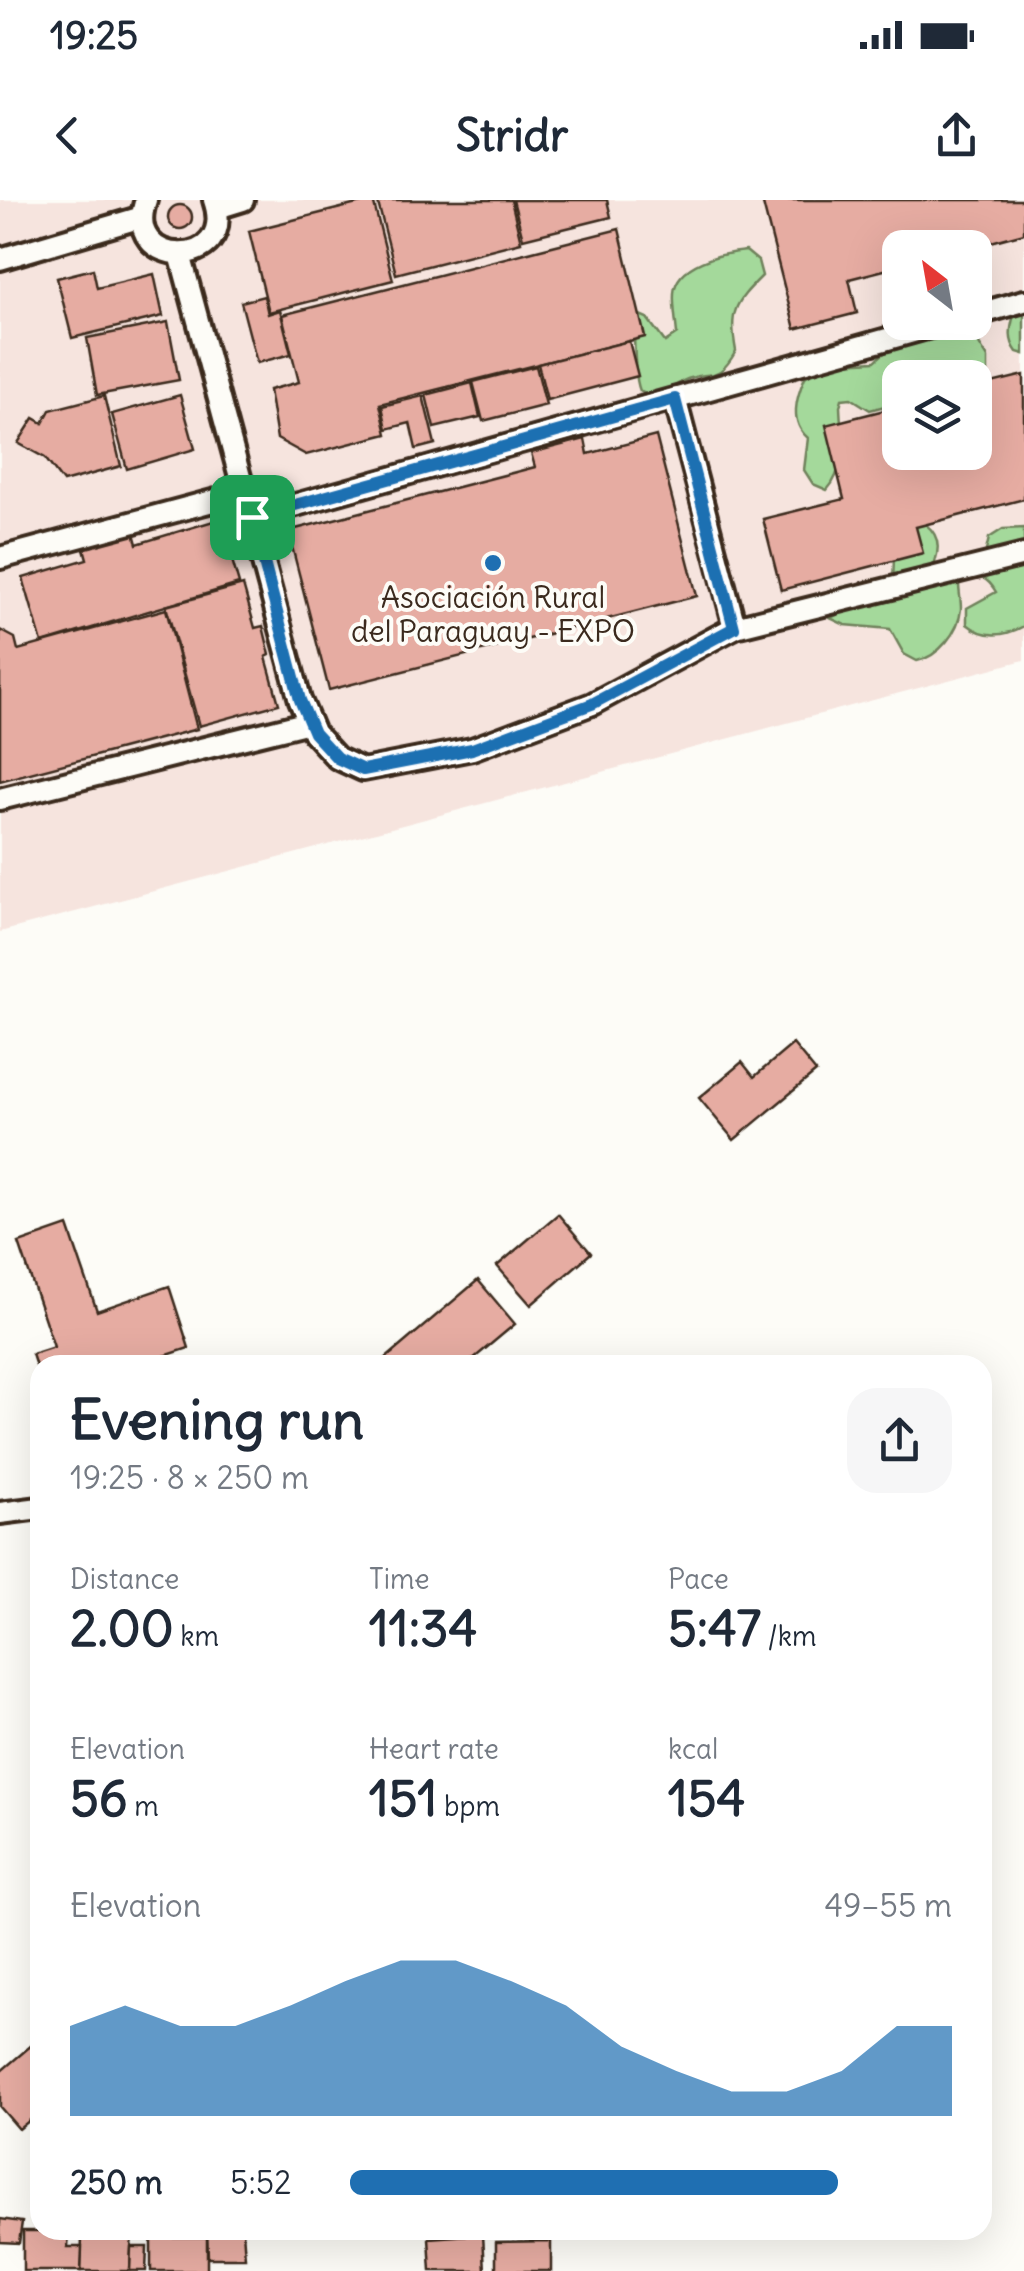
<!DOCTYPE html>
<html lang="en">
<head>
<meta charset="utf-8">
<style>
	body { margin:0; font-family:Delius,sans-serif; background:#f6f6f7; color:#1f2937; height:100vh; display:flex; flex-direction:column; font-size:38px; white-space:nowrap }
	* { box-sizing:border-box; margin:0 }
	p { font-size:32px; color:#747a83 }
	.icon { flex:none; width:55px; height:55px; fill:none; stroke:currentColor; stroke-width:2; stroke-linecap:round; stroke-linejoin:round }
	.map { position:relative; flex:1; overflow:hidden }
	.sheet { position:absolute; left:30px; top:1155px; width:962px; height:885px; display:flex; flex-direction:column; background:#fff; border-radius:30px; box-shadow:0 10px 40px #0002 }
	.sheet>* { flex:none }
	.needle { width:65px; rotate:329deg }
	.tools { position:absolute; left:882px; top:30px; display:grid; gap:20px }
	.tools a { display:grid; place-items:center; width:110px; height:110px; border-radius:20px; background:#fff; box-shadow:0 10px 40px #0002; font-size:50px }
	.pin { position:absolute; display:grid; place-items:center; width:85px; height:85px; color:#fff; margin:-42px; border-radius:20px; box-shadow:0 5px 15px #0006 }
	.round { display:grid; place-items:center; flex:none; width:105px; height:105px; border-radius:30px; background:#f6f6f7 }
	.headline { display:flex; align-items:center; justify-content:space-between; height:170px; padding:0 40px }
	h1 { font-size:55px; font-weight:700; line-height:75px }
	.metrics { display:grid; grid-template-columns:repeat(3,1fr); gap:15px; height:170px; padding:10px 40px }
	.metrics div { display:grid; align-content:center }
	.metrics b { font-size:50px; font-weight:700 }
	.metrics small { font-size:28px; font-weight:400 }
	.metrics p { font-size:28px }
	.chart { height:280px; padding:20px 40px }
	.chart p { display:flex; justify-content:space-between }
	.chart svg { width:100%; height:180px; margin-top:10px; fill:#1f6fb2; opacity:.7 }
	ul { padding:0 40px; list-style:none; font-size:32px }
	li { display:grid; grid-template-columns:160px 120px 1fr; align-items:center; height:75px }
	li i { height:25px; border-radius:12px; background:#1f6fb2 }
	.status { display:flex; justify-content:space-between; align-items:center; height:70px; padding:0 50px; background:#fff; direction:ltr }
	.status svg { height:28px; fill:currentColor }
	header { display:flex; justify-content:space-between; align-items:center; height:130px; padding:0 40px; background:#fff; font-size:45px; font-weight:700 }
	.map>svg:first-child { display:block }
	.built { fill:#f6e4de; fill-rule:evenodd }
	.green { fill:#a4d99b; stroke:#70825c; stroke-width:2.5 }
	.building { fill:#e6aca2; stroke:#3b2a1e; stroke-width:2.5 }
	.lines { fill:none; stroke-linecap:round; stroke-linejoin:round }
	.service-casing { stroke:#3b2a1e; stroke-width:28 }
	.service { stroke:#fdfcf7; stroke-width:20 }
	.route-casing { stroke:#fff; stroke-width:20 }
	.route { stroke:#1f6fb2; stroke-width:12 }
	.poi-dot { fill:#1f6fb2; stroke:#fdfcf7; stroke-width:4 }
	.labels { text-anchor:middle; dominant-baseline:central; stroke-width:8; stroke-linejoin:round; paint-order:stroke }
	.poi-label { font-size:30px; fill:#3b2a1e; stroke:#fdfcf7 }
</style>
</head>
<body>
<div class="status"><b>19:25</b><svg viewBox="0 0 49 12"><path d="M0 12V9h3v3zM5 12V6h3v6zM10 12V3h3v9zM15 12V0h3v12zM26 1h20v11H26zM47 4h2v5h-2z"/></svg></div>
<header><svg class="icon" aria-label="back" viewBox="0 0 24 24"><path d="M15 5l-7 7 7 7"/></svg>Stridr<svg class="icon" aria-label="share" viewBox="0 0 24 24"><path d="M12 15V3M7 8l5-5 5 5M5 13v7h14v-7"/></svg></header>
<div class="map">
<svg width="1024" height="2071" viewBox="0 0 1024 2071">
	<rect width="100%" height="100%" fill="#fdfcf7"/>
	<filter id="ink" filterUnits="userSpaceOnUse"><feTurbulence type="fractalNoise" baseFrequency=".01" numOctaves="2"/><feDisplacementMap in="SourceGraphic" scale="20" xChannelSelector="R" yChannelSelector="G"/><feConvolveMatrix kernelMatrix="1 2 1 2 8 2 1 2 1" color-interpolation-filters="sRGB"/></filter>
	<g filter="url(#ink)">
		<!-- built -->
		<path class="built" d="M0,0h1024v460l-1024,272zM900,48h75v74h-75zM900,178h75v74h-75z"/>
		<!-- green -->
		<g class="green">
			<path d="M746,51l12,10 4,15c-28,28 -33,36 -26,75 -20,35 -25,17 -53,30 -9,5 -18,13 -27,19l-16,-9c-7,-17 -5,-57 -7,-79l14,6 18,24 12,-8c-1,-13 -4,-28 -3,-41 2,-29 48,-40 72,-42z"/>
			<path d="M1024,110v44l-7,-2c-9,-12 -7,-23 -3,-37z"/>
			<path d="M958,134l16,2 14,22v16l-8,4h-80v29l-8,-3 -22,6 -19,-12 -9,1 -2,7c1,27 7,63 -13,84l-14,-6 -9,-14 4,-32c-19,-16 -12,-40 -3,-61l21,-13 49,-3c20,-21 54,-25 83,-27z"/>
			<path d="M918,319c22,13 24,28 14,51l53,-15 4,-17 14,-9 21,-1v98c-20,11 -39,13 -57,-2v-16l29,-16c-9,-16 -19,-18 -37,-16 -1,12 2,22 2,33 -2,23 -23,48 -44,52l-13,-7 -14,-25 -45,-4 -15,-7 27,-13 18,1 18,-23 2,-50z"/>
		</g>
		<!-- building -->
		<g class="building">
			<polygon points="373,0 393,80 269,112 249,31"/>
			<polygon points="389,0 511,0 521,42 396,74 378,3"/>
			<polygon points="513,0 607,0 611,17 523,39"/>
			<polygon points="762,0 1024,0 1024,33 969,48 900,48 900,66 849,79 857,113 795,129"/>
			<circle cx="180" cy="17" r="12"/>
			<polygon points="619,29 645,137 380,204 387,234 306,255 277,239 269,190 299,182 282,115"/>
			<polygon points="93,69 97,88 154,74 163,116 72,138 57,78"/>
			<polygon points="264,96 268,114 280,110 291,154 257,163 241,102"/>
			<polygon points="168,122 179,180 97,195 87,138"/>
			<polygon points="629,141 638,176 547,200 538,164"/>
			<polygon points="536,166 546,205 483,221 473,182"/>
			<polygon points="1024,175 1024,299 916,327 923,353 781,390 763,319 844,299 826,225 900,206 900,252 975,252 975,187"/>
			<polygon points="472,183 480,217 434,228 426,195"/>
			<polygon points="180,195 195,249 127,269 112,214"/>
			<polygon points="104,196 121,266 63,282 45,258 18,243 34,218 43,223 50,210"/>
			<polygon points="423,196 435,244 416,249 410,223 387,229 382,206"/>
			<polygon points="656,236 697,396 329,490 288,331 535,267 531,253 585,239 588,254"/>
			<polygon points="220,319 239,384 42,443 23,378 87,359 84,348 134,333 137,344"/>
			<polygon points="243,385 255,428 263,426 270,455 266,457 279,504 199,526 166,406"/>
			<polygon points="166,409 197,529 0,581 0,430 15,438 18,450"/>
			<polygon points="793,844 816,872 734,940 699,898 742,862 754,877"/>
			<polygon points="558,1014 591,1053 531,1105 497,1066"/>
			<polygon points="68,1026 97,1111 169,1086 189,1148 137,1165 40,1165 40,1179 32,1154 54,1147 19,1043"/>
			<polygon points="478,1080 515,1124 466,1165 378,1165"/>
			<polygon points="40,1838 40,1912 19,1929 0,1907 0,1872"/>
			<polygon points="0,2019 22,2022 19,2043 0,2042"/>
			<polygon points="89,2030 132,2030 130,2071 81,2071 82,2036 89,2036"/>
			<polygon points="152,2030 197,2030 196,2033 152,2032"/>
			<polygon points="207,2030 243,2030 245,2058 208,2058"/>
			<polygon points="23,2031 69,2031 68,2047 82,2047 81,2071 23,2071"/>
			<polygon points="483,2034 485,2071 431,2071 429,2038"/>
			<rect x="151" y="2037" width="56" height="34"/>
			<polygon points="551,2041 551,2071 496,2071 496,2042"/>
			<polygon points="131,2047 147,2047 146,2071 130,2071"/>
		</g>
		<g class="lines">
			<defs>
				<g id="service">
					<path d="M146,0c-26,70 93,72 68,0"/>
					<polyline points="217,8 243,0"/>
					<polyline points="180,54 300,500 314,533 337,558 363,570 472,549 592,504 735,427 1024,355"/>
					<polyline points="0,59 142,17"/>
					<polyline points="975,115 1024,101"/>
					<polyline points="675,199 735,427"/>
					<polyline points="253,317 948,122"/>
					<polyline points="0,358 246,292"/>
					<polyline points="0,599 309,522"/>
					<polyline points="0,1313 40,1308"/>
				</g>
			</defs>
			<!-- service casing -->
			<use href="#service" class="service-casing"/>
			<!-- service -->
			<use href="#service" class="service"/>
		</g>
	</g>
	<g class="lines" filter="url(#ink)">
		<defs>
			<polygon id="route" points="675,199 734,428 592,504 472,549 363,570 337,558 314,533 300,500 252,317"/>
		</defs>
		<!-- route casing -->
		<use href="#route" class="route-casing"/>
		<!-- route -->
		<use href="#route" class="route"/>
	</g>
	<!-- markers -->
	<circle class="poi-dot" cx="493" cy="363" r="10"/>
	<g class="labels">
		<!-- poi labels -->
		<g class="poi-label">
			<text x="493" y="397">Asociación Rural<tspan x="493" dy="34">del Paraguay - EXPO</tspan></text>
		</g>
	</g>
</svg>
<div class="tools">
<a><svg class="needle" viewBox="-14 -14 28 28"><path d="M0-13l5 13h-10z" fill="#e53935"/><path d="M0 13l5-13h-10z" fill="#747a83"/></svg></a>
<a><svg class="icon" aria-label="layers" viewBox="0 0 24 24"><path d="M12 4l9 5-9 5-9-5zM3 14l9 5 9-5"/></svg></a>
</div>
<div class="pin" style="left:252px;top:317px;background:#1e9e55"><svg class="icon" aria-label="arrive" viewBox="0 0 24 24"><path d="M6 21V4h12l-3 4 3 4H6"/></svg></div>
<section class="sheet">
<div class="headline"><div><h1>Evening run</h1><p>19:25 · 8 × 250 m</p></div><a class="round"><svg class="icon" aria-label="share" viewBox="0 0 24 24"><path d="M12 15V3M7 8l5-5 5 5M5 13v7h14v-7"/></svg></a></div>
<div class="metrics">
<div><p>Distance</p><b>2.00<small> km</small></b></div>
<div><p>Time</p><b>11:34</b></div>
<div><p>Pace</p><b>5:47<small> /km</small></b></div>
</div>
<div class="metrics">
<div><p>Elevation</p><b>56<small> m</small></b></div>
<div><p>Heart rate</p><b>151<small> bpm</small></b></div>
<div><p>kcal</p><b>154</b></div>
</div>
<div class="chart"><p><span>Elevation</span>49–55 m</p>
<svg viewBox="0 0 160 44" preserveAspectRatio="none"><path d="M0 44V22L10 17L20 22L30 22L40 17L50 11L60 6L70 6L80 11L90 17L100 27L110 33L120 38L130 38L140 33L150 22L160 22V44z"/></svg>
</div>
<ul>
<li><b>250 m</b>5:52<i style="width:81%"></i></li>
</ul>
</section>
</div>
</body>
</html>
